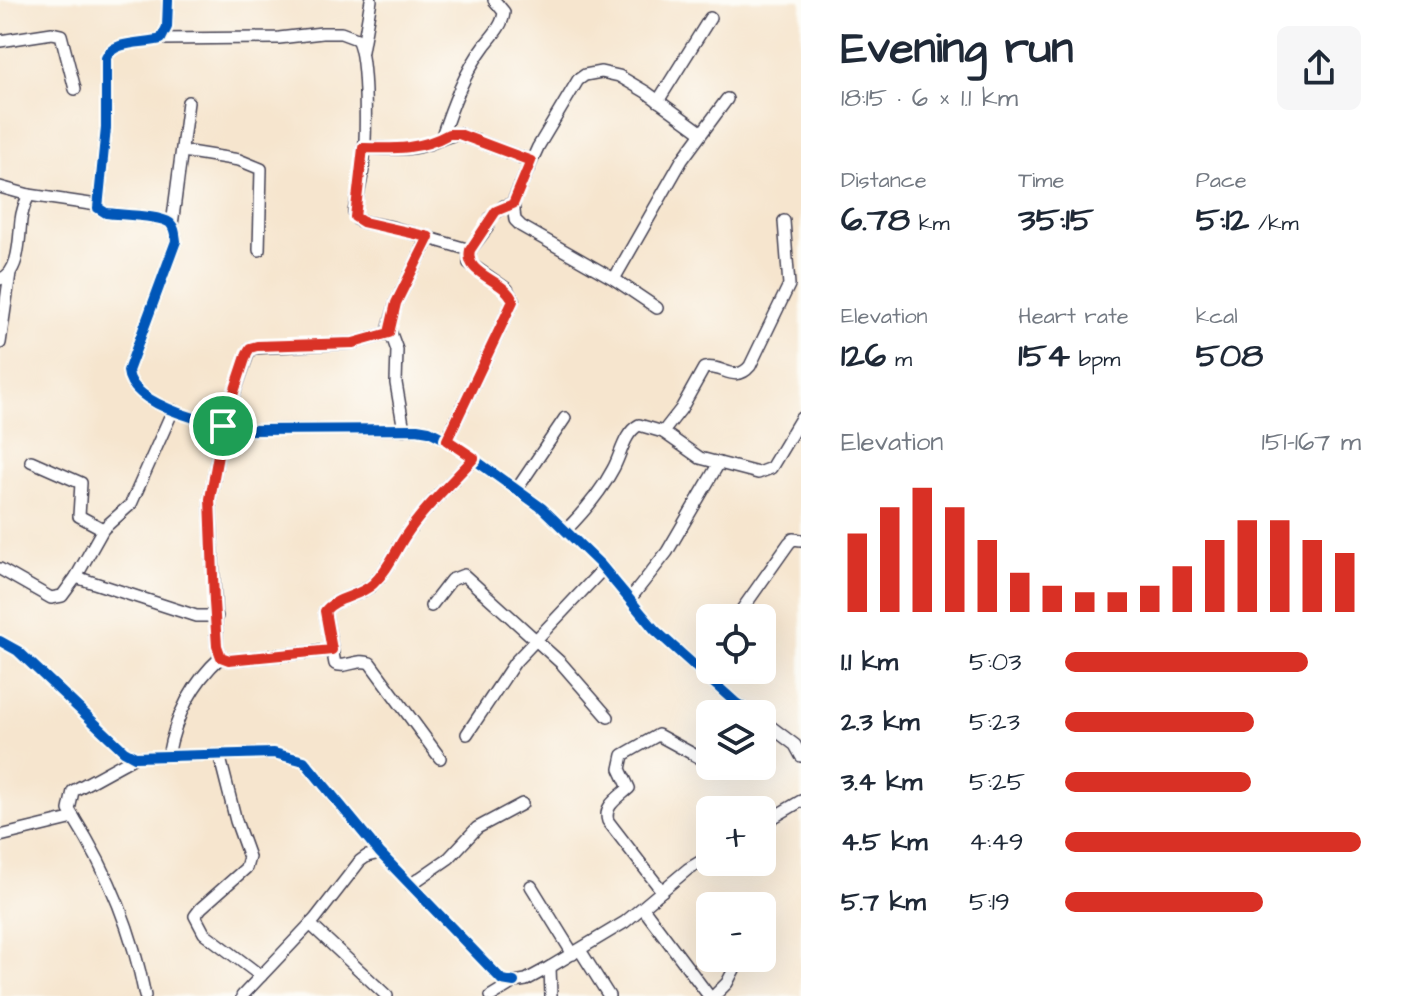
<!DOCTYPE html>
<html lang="en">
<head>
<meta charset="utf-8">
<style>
	body { margin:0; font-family:"Architects Daughter",sans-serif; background:#f6f6f7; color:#1f2937; height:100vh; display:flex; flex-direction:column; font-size:30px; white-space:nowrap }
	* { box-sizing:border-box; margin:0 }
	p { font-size:26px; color:#747a83 }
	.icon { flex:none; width:44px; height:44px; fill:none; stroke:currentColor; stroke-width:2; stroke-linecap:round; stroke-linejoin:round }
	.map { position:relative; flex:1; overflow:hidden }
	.details { display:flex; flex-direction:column; background:#fff; width:600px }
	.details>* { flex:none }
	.controls { position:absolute; left:696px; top:604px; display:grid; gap:16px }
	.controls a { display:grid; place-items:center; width:80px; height:80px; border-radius:12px; background:#fff; box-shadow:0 8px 32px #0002; font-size:40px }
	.pin { position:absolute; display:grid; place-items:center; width:68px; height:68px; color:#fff; margin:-34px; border:4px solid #fff; border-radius:50%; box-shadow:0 2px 8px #0007 }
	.round { display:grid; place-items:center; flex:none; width:84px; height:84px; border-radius:12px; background:#f6f6f7 }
	.head { display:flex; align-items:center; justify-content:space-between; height:136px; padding:0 40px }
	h1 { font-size:44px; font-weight:700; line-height:60px }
	.metrics { display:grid; grid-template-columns:repeat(3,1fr); gap:12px; height:136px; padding:8px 40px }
	.metrics div { display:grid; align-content:center }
	.metrics b { font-size:34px; font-weight:700 }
	.metrics small { font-size:22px; font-weight:400 }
	.metrics p { font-size:22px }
	.chart { height:224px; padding:16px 40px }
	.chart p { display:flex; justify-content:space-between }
	.chart svg { width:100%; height:144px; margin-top:8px; stroke:#d93025; stroke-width:6 }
	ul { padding:0 40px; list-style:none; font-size:26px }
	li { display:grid; grid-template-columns:128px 96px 1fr; align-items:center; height:60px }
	li i { height:20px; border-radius:10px; background:#d93025 }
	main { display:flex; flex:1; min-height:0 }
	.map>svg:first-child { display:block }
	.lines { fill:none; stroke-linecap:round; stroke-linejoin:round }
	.minor-casing { stroke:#423f51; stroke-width:14 }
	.minor { stroke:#fff; stroke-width:11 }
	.cycleway-casing { stroke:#fdfcf7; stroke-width:15 }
	.cycleway { stroke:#0057b8; stroke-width:10 }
	.route-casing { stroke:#fff; stroke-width:16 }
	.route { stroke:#d93025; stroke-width:10 }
</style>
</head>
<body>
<main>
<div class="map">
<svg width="801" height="996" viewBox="0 0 801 996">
	<rect width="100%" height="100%" fill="#fdfcf7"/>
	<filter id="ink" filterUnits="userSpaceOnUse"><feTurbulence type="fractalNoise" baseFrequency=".0125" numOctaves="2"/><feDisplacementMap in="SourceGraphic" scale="16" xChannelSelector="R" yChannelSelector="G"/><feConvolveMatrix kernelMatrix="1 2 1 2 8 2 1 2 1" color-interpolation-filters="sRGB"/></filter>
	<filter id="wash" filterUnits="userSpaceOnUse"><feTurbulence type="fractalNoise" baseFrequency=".006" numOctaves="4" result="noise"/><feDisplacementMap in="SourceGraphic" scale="32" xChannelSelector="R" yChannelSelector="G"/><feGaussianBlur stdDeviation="1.8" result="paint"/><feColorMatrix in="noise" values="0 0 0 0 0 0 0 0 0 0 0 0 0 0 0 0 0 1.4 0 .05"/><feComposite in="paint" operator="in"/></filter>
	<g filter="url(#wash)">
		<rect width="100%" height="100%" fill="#f6e5ce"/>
	</g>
	<g filter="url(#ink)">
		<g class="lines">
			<defs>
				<g id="minor">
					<path d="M168,0l-1,27 -6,12c-17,5 -48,1 -55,19v70l-8,80 8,5c15,2 53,2 64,10 5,5 5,11 6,18l-48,130c3,37 92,55 122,59l167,-1 12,2 18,9 95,68 58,56 55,66 81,73 17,11"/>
					<path d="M161,39l118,-1 43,-5h19l16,6c11,20 9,105 6,130 -2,15 -6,29 -9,43l4,8 5,2 28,5 79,23"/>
					<polyline points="0,41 52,33 61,35 75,89"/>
					<polyline points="362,51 371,0"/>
					<polyline points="658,101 710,18"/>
					<path d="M441,139c11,-33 23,-66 44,-94 8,-10 18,-20 19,-33l-10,-12"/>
					<path d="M363,148c20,0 41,3 59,-2 14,-3 23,-11 37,-12l72,27"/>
					<polyline points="183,151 239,160 261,169 259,250"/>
					<polyline points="0,187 29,195 97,205"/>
					<polyline points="172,225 188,102"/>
					<path d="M0,279c20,-5 19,-42 21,-59 1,-9 4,-17 8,-25"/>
					<polyline points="614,279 682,160 727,99"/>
					<polyline points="657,308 614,279 521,226 515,220 513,202 538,147 578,80 585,75 601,72 619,76 646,92 701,132"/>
					<polyline points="0,343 10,273"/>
					<polyline points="404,430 396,383 397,350 389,328 396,303 429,237"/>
					<path d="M663,432l18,-23 23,-41c18,-4 31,16 46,-2l39,-81 -5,-64"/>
					<polyline points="447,440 513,301 507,289 469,263 470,250 487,228 491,217 504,206 513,204"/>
					<polyline points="31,461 81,483 79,516 103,529"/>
					<polyline points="517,489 565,418"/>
					<path d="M565,531c18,-18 36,-39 48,-62 8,-14 11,-36 26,-44l24,7 37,26 58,15 13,-5 30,-50"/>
					<polyline points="0,569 51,598 62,596 76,577 103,529 131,504 173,410"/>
					<polyline points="76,577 196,616 217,616"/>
					<polyline points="630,599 667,552 719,463"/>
					<polyline points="431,606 451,580 464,575 561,663 608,717"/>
					<polyline points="736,618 789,543 793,539 801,540"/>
					<polyline points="0,641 18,651 124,751 135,757 274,753 304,761 380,853 502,980 514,982"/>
					<polyline points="332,650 229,660 221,657 217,646 210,499 224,422 250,348 353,343 389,333"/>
					<polyline points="698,666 710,651"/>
					<polyline points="762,720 795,745 801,756"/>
					<polyline points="467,734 515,662 604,568"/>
					<polyline points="219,754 236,821 249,857 246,868 201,908 195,916 204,933 261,976"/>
					<path d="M168,756c7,-38 24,-73 53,-99"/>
					<path d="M440,758l-70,-95c-13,-5 -24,6 -35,1l-10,-53c11,-14 34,-14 48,-27 14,-13 21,-30 31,-46 19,-29 46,-54 70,-80"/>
					<path d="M74,818c34,54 59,115 71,178"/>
					<polyline points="762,824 801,801"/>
					<polyline points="0,836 74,818 69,810 73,791 135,757"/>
					<polyline points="410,885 449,858 477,828 522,804"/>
					<polyline points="531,886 573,954"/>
					<path d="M662,891l-54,-70c-5,-15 10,-23 21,-33l-9,-19 3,-14 35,-20 44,24 8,-2"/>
					<polyline points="643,908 709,996"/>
					<polyline points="310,924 387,996"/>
					<polyline points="762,934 763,933"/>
					<polyline points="580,950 609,996"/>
					<polyline points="550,967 551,996"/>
					<polyline points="242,996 315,919 360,861 367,856 380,853"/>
					<polyline points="491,996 514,982 526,980 550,967 625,922 688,869 710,856"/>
					<polyline points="714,996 727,983 740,958"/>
				</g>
			</defs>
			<!-- minor casing -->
			<use href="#minor" class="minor-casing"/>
			<!-- minor -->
			<use href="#minor" class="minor"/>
			<defs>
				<g id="cycleway">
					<path d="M168,0l-1,27 -6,12c-17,5 -48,1 -55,19v70l-8,80 8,5c15,2 53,2 64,10 5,5 5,11 6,18l-48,130c3,37 92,55 122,59l167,-1 12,2 18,9 95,68 58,56 55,66 81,73 17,11"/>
					<polyline points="0,641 18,651 124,751 135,757 274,753 304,761 380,853 502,980 514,982"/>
				</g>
			</defs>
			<!-- cycleway casing -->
			<use href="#cycleway" class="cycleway-casing"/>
			<!-- cycleway -->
			<use href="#cycleway" class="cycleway"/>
		</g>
	</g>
	<g class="lines" filter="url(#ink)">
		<defs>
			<path id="route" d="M449,134h10l72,27 -18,43 -17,7 -26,39c-6,26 34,28 43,51l-66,139 27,18c-24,26 -51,51 -70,80 -10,16 -17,33 -31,46 -14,13 -37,13 -48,27l7,39 -103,10 -8,-3 -4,-11 -3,-44 -4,-103 14,-77 23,-69 3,-5 7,-2 96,-3 36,-10 7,-30 33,-66 -66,-15 -8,-5 8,-69c32,1 57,2 86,-14z"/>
		</defs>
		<!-- route casing -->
		<use href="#route" class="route-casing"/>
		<!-- route -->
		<use href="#route" class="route"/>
	</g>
</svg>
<div class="controls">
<a><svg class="icon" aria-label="locate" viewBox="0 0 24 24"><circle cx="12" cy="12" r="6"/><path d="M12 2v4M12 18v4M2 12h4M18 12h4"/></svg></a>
<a><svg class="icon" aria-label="layers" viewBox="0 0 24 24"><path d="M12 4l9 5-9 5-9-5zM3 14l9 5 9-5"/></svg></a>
<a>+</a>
<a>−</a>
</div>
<div class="pin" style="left:223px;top:426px;background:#1e9e55"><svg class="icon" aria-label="arrive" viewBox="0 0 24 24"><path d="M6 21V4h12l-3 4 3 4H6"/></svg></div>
</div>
<section class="details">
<div class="head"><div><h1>Evening run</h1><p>18:15 · 6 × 1.1 km</p></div><a class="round"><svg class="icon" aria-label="share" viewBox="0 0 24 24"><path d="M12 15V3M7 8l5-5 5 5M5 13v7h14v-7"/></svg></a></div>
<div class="metrics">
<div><p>Distance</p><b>6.78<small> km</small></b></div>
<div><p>Time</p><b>35:15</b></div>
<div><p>Pace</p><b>5:12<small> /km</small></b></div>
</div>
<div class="metrics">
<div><p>Elevation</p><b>126<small> m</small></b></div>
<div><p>Heart rate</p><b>154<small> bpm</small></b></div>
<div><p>kcal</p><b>508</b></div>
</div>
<div class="chart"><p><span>Elevation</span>151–167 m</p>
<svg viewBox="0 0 160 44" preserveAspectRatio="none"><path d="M5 44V20M15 44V12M25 44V6M35 44V12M45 44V22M55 44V32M65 44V36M75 44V38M85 44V38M95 44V36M105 44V30M115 44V22M125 44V16M135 44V16M145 44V22M155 44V26"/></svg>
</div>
<ul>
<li><b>1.1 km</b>5:03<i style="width:82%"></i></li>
<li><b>2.3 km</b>5:23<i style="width:64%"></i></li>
<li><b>3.4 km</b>5:25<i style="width:63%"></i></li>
<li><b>4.5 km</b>4:49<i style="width:100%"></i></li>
<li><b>5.7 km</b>5:19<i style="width:67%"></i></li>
</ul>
</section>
</main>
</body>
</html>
